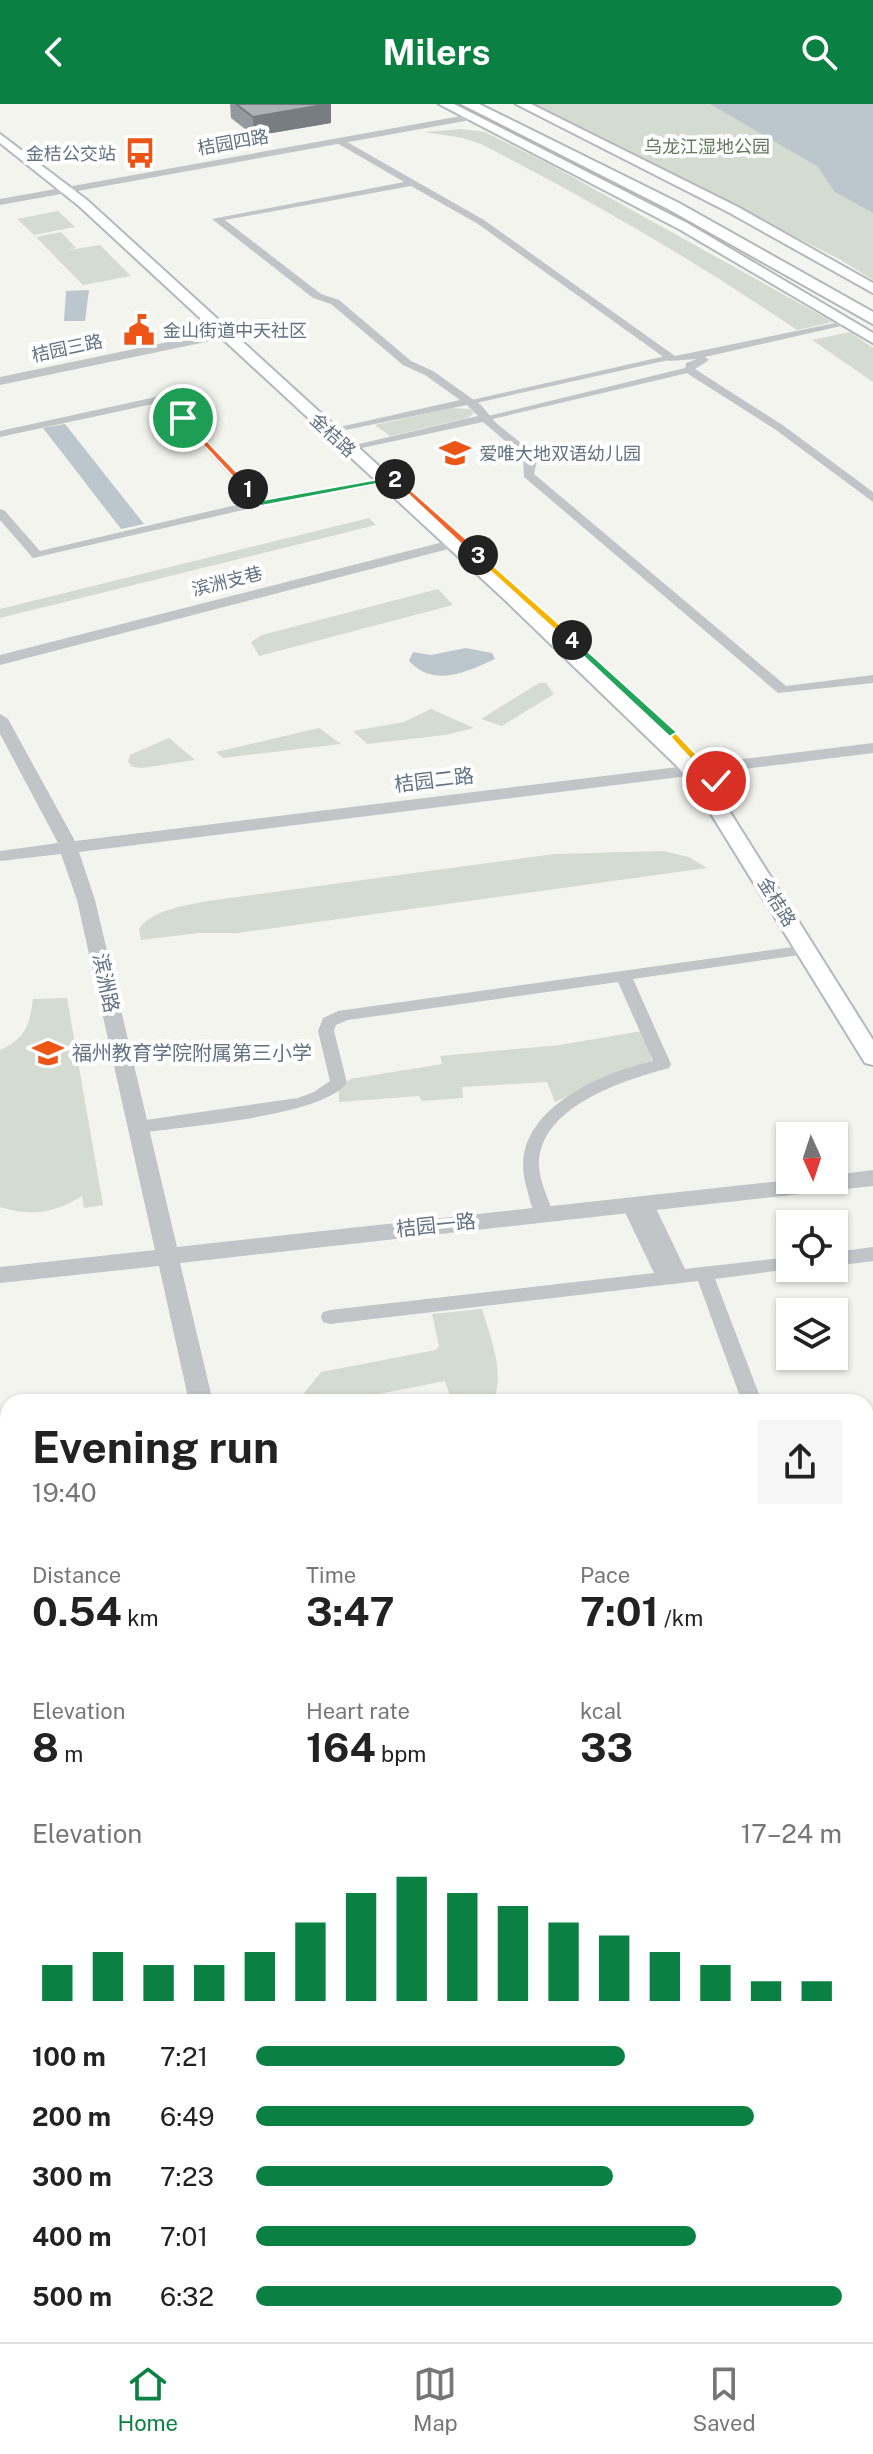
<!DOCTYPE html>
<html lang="en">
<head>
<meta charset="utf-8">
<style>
	body { margin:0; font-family:"Public Sans","Noto Sans SC",sans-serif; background:#f6f6f6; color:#222; height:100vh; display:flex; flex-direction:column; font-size:30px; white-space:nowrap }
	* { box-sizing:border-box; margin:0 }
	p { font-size:26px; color:#767676 }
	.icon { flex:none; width:44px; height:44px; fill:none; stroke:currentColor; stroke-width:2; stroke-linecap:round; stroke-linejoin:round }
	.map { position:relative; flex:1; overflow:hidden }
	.drawer { position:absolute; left:0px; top:1290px; width:874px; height:948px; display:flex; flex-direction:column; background:#fff; border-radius:24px 24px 0 0; box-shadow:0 2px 6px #0004 }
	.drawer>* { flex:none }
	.needle { width:52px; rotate:177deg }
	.tools { position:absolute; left:776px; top:1018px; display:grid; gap:16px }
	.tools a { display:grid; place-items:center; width:72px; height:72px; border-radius:0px; background:#fff; box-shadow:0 2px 6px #0004; font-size:40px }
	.pin { position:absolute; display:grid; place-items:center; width:68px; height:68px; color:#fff; margin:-34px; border:4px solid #fff; border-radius:50%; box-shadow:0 2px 8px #0007 }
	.km { position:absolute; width:40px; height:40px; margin:-20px; border-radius:50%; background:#222; color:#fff; font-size:22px; line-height:40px; text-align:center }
	.round { display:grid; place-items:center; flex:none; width:84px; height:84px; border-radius:0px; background:#f6f6f6 }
	.head { display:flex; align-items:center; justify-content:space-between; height:136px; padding:0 32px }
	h1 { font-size:44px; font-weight:700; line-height:60px }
	.metrics { display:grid; grid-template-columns:repeat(3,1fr); gap:12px; height:136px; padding:8px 32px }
	.metrics div { display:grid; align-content:center }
	.metrics b { font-size:40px; font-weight:700 }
	.metrics small { font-size:22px; font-weight:400 }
	.metrics p { font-size:22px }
	.chart { height:224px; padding:16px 32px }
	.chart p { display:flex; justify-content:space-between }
	.chart svg { width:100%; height:144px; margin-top:8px; stroke:#0b8043; stroke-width:6 }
	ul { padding:0 32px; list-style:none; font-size:26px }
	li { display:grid; grid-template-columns:128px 96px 1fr; align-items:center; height:60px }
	li i { height:20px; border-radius:10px; background:#0b8043 }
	header { display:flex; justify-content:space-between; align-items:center; height:104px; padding:0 32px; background:#0b8043; color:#fff; font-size:36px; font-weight:700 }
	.tabs { display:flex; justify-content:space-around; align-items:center; height:112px; border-top:2px solid #e0e0e0; background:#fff; font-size:22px; color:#767676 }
	.tabs a { display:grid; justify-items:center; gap:4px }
	.tabs .current { color:#0b8043 }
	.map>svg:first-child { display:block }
	.green { fill:#d4dbd0 }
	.water { fill:#bbc7cc }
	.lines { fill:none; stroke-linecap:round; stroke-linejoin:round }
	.secondary-casing { stroke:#b3b8bd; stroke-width:4 }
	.trunk-casing { stroke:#b3b7ba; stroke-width:4 }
	.pedestrian { fill:#c1c5c8; fill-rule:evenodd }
	.minor { fill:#c1c5c8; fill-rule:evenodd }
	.tertiary { fill:#c1c5c8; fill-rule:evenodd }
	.secondary { fill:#fff; fill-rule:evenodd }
	.trunk { fill:#fff; fill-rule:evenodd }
	.wall { fill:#93999e }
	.shaded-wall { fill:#787d81 }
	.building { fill:#abb2b8; stroke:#787d81; stroke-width:2 }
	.split-1 { fill:#f0652b; stroke:#fff; stroke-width:2 }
	.split-2 { fill:#22a559; stroke:#fff; stroke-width:2 }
	.split-3 { fill:#f0652b; stroke:#fff; stroke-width:2 }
	.split-4 { fill:#f5b400; stroke:#fff; stroke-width:2 }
	.split-5 { fill:#22a559; stroke:#fff; stroke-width:2 }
	.split-6 { fill:#f5b400; stroke:#fff; stroke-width:2 }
	.labels { text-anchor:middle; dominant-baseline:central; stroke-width:8; stroke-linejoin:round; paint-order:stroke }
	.far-street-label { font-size:18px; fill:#617282; stroke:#fff }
	.far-park-label { font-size:18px; fill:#647960; stroke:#fff }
	.far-poi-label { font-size:18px; fill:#617282; stroke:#fff; text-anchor:start }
	.street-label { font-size:20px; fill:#617282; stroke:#fff }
	.poi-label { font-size:20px; fill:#617282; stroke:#fff; text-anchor:start }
</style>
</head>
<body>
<header><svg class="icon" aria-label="back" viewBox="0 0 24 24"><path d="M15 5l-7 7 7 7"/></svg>Milers<svg class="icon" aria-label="search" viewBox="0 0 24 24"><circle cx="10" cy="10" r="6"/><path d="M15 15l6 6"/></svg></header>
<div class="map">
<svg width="873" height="2238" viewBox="0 0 873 2238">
	<rect width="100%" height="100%" fill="#f4f4ef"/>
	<!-- green -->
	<g class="green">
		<polygon points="533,0 717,0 798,45 873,105 873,176 841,156"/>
		<path d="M461,25l24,3 64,32 284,158 -36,8c-102,-69 -206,-130 -316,-186l-18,-6 -39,-6z"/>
		<polygon points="58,107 75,123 34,131 17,115"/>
		<polygon points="61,128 76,144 64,147 100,141 131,172 83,181 36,133"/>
		<polygon points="850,228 873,244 873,278 812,236"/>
		<polygon points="451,304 470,305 474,309 468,314 390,332 375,321"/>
		<polygon points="369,414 376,421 0,514 0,505"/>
		<polygon points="438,485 453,501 259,552 251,538 262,531"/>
		<polygon points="539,579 546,579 554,590 502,622 481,615"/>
		<polygon points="431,605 474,624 445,631 367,640 353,627 404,618"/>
		<polygon points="319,624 341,640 223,654 216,648"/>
		<polygon points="169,634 195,656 142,664 133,663 128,658 130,651"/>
		<path d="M663,747l26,6 18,11 -470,65h-39l-57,7 -2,-11c12,-19 48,-24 69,-28l346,-47z"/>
		<path d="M67,894l36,207 -19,3 -2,-12c-27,17 -52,21 -82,11v-157c25,-11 30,-25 33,-51z"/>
		<polygon points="642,927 652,957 628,964 555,998 547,978 462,983 463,994 422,997 419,992 339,998 339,986 350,975 442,960 440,952 560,941"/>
		<path d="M482,1205c8,28 24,64 11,93h-41l-7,-21 -107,21h-41l24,-30 115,-22 3,-4 -7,-32z"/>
		<polygon points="0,1642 8,1651 8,1747 0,1745"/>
	</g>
	<!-- water -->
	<g class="water">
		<polygon points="710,0 873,0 873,109 835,88 817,62"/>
		<polygon points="89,186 85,217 64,217 66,187"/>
		<polygon points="65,320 144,420 121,425 43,324"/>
		<path d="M466,544l26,5 3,6c-29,13 -60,29 -86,2l4,-9 18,3z"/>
	</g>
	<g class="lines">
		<defs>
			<g id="secondary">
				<polygon points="439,0 454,0 687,119 873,229 873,239 679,125"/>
				<polygon points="516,0 531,0 738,103 873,179 873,189 730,109"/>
				<polygon points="0,30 87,96 517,488 692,655 713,681 873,936 873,961 865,959 695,684 678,663 505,496 79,102 0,39"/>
				<polygon points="873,2100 873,2168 866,2169 866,2102"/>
			</g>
			<polygon id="trunk" points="461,0 479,0 679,99 873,208 873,220 668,105"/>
		</defs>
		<!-- secondary casing -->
		<use href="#secondary" class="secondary-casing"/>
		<!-- trunk casing -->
		<use href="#trunk" class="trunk-casing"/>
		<!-- pedestrian -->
		<g class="pedestrian">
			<polygon points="670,251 673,251 673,255 467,301 463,298"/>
			<polygon points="689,263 692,264 692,268 484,317 480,314"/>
		</g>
		<!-- minor -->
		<g class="minor">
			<polygon points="340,34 484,116 675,252 850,216 850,220 705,253 709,256 695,265 784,322 873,388 873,398 776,326 685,268 686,259 697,255 669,257 478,120 411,82 225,116 321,190 339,196 411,257 433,267 481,301 495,318 532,348 537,356 534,370 786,582 873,571 873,579 778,589 524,373 523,352 483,318 348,347 342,344 478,312 467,301 326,330 326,326 460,296 425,271 403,261 331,200 313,194 212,115 404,78 337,39"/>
			<polygon points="165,291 263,395 396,372 402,375 396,378 265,401 33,454 0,416 0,405 4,406 40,447 253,397 162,298 0,333 0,327"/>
			<path d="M807,841l6,2 2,3 -2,3 -180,26 38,85 -2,4c-44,12 -131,38 -130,98 1,16 9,32 14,47l-9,6c-12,-3 -14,-19 -17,-30 -24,-74 69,-115 126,-128l-35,-79 -270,38 -12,5 -2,6 13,52c-26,34 -162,43 -208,50l-9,-6 9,-6 159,-23 16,-6 16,-11 -12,-50 5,-13 15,-7z"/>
			<polygon points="644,1092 653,1098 685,1165 790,1153 790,1164 797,1164 715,1175 762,1298 742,1298 698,1177 330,1220 323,1218 321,1213 323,1208 330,1206 654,1169 621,1100 624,1096 636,1096"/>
			<polygon points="873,1143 873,1157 834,1162 834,1148"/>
			<polygon points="0,1836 8,1839 8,1864 0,1861"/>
			<polygon points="8,2027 8,2055 0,2058 0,2030"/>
		</g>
		<!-- tertiary -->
		<g class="tertiary">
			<polygon points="472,10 477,13 476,15 0,101 0,95"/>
			<polygon points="235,224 241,228 239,231 0,281 0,273"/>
			<polygon points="463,433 470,437 468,440 0,561 0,551"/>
			<polygon points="0,610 8,615 75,737 873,639 873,649 79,748 95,796 177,1143 790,1076 834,1076 834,1071 873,1066 873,1082 180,1159 213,1298 189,1298 159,1162 0,1179 0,1163 155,1146 77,796 61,750 0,757 0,747 58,739 0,630"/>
		</g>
		<!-- secondary -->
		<use href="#secondary" class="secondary"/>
		<!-- trunk -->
		<use href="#trunk" class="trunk"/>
	</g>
	<!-- wall -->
	<g class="wall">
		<polygon points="230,0 331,0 331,19 254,32 231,14"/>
		<polygon points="2,2196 8,2230 610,2230 557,2238 0,2238"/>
	</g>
	<!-- shaded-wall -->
	<polygon class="shaded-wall" points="331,0 331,19 254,32 253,13"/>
	<!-- building -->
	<g class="building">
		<polygon points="236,0 329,0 253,13"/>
		<polygon points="8,2159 8,2230 499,2230 445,2238 0,2238 0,2196 2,2196 2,2160"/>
	</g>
	<!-- split-1 -->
	<polygon class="split-1" points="183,312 251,383 251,386 245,386 180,316"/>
	<!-- split-2 -->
	<polygon class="split-2" points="395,372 398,376 261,402 244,385 251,383 263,396"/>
	<!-- split-3 -->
	<polygon class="split-3" points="395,372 482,449 482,453 475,453 393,376"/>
	<!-- split-4 -->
	<polygon class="split-4" points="478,448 575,534 575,538 568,538 475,453"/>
	<!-- split-5 -->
	<polygon class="split-5" points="572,533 679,630 679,635 672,635 568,538"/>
	<!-- split-6 -->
	<polygon class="split-6" points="676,629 720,675 720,679 713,679 672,635 671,632"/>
	<!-- icons -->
	<defs>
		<symbol id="bus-bare" viewBox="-9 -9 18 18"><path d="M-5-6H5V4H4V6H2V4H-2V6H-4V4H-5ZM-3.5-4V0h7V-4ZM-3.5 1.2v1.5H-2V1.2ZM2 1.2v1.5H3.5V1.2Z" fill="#ed5516" stroke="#fff" stroke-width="2.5" paint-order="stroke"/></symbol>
		<symbol id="civic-bare" viewBox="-9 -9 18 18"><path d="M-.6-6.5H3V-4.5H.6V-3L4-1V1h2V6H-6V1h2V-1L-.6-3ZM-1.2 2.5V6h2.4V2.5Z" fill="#ed5516" stroke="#fff" stroke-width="2.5" paint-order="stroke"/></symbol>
		<symbol id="school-bare" viewBox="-9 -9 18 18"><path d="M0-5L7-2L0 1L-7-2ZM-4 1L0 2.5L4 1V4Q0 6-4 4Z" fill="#ed5516" stroke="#fff" stroke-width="2.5" paint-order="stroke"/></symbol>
	</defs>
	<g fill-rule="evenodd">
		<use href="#bus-bare" x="118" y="27" width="44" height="44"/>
		<use href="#civic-bare" x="117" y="204" width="44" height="44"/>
		<use href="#school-bare" x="433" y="327" width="44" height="44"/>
		<use href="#school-bare" x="26" y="927" width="44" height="44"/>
	</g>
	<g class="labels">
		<!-- far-street labels -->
		<g class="far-street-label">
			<text transform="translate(233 38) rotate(-10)">桔园四路</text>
			<text transform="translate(67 244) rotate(-12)">桔园三路</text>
			<text transform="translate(333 331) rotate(43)">金桔路</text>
			<text transform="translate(227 477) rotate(-14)">滨洲支巷</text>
			<text transform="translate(777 798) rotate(58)">金桔路</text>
		</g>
		<!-- far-park labels -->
		<g class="far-park-label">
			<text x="707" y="42">乌龙江湿地公园</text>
		</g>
		<!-- far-poi labels -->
		<g class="far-poi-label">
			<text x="116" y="49" text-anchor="end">金桔公交站</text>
			<text x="163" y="226">金山街道中天社区</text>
			<text x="479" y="349">爱唯大地双语幼儿园</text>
		</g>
		<!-- street labels -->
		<g class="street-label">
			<text transform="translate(434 676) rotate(-7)">桔园二路</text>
			<text transform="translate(106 879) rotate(78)">滨洲路</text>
			<text transform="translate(436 1121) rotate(-6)">桔园一路</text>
		</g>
		<!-- poi labels -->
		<g class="poi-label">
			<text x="72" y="949">福州教育学院附属第三小学</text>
		</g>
	</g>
</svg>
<div class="tools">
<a><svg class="needle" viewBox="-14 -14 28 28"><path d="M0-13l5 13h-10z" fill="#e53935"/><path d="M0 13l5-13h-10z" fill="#767676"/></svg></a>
<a><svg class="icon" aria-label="locate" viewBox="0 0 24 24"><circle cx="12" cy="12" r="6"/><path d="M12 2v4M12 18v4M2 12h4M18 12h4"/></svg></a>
<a><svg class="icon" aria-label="layers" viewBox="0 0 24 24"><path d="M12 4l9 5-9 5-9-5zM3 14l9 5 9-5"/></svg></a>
</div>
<div class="pin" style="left:183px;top:314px;background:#1e9e55"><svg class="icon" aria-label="arrive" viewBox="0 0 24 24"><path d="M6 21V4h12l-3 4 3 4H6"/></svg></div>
<div class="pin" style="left:716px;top:677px;background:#d93025"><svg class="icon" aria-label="check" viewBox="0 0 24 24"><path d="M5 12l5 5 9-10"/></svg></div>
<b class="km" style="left:248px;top:385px">1</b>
<b class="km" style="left:395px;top:375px">2</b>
<b class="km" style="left:478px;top:451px">3</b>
<b class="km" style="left:572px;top:536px">4</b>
<section class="drawer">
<div class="head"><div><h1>Evening run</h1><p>19:40</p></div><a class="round"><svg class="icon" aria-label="share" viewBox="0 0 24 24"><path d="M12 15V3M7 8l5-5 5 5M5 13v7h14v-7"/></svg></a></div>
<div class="metrics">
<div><p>Distance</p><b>0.54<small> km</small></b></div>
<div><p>Time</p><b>3:47</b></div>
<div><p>Pace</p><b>7:01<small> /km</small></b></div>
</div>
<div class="metrics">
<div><p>Elevation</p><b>8<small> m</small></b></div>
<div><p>Heart rate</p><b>164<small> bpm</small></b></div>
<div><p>kcal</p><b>33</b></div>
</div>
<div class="chart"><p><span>Elevation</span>17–24 m</p>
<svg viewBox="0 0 160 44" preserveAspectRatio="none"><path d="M5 44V33M15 44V29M25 44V33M35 44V33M45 44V29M55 44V20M65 44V11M75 44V6M85 44V11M95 44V15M105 44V20M115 44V24M125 44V29M135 44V33M145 44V38M155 44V38"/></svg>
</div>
<ul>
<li><b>100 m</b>7:21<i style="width:63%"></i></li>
<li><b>200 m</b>6:49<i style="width:85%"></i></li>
<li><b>300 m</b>7:23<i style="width:61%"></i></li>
<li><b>400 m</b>7:01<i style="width:75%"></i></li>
<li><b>500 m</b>6:32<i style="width:100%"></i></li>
</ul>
</section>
</div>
<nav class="tabs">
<a class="current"><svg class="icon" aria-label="home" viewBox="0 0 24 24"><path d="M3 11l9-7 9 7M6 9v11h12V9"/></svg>Home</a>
<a><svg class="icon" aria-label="map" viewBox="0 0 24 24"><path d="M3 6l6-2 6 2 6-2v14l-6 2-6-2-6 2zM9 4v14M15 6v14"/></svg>Map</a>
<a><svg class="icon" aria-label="saved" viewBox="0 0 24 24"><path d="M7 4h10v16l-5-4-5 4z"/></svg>Saved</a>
</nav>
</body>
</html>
